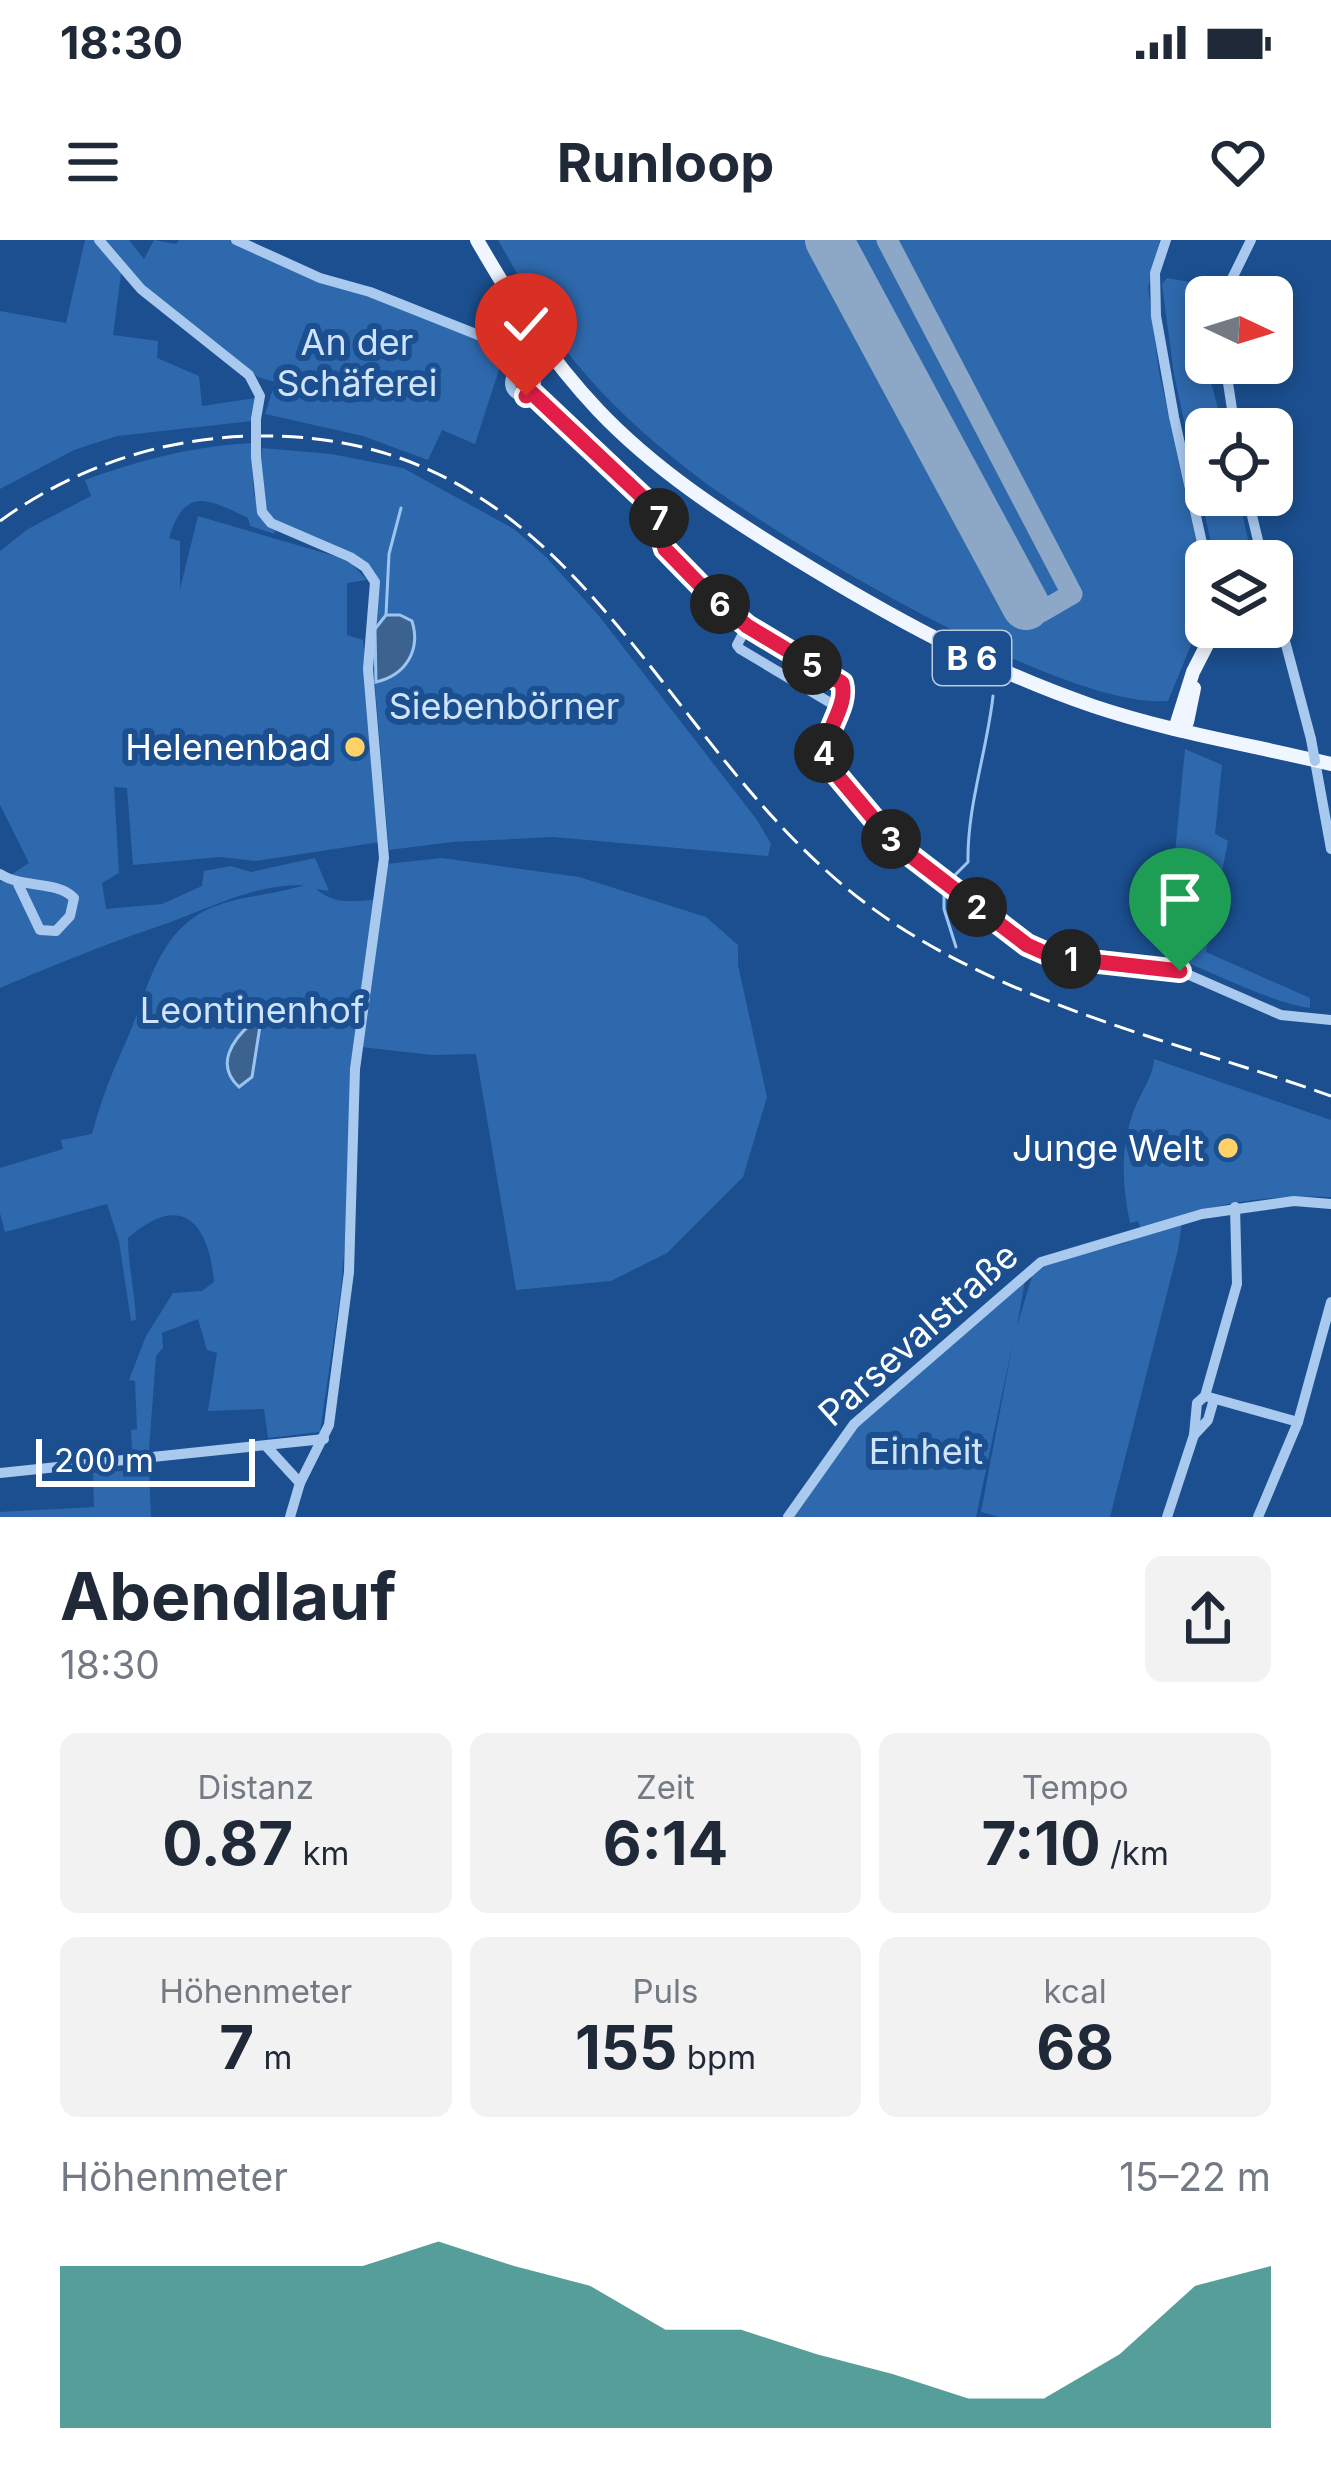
<!DOCTYPE html>
<html lang="de">
<head>
<meta charset="utf-8">
<style>
	body { margin:0; font-family:Inter,sans-serif; background:#f2f2f3; color:#1f2937; height:100vh; display:flex; flex-direction:column; font-size:45px; white-space:nowrap }
	* { box-sizing:border-box; margin:0 }
	p { font-size:39px; color:#747a83 }
	.icon { flex:none; width:66px; height:66px; fill:none; stroke:currentColor; stroke-width:2; stroke-linecap:round; stroke-linejoin:round }
	.map { position:relative; height:1277px; overflow:hidden }
	.drawer { display:flex; flex-direction:column; background:#fff; flex:1 }
	.drawer>* { flex:none }
	.needle { width:78px; rotate:94deg }
	.controls { position:absolute; left:1185px; top:36px; display:grid; gap:24px }
	.controls a { display:grid; place-items:center; width:108px; height:108px; border-radius:18px; background:#fff; box-shadow:0 6px 18px #0003; font-size:60px }
	.scale { position:absolute; left:36px; bottom:30px; width:219px; box-sizing:border-box; padding-left:12px; border:6px solid #fff; border-top:0; font-size:33px; line-height:42px; white-space:nowrap; color:#fff; -webkit-text-stroke:9px #1b4f8f; paint-order:stroke }
	.pin { position:absolute; display:grid; place-items:center; width:102px; height:102px; color:#fff; margin:-123px -51px; border-radius:50% 50% 50% 0; rotate:-45deg; box-shadow:0 0 12px #0007 }
	.pin .icon { rotate:45deg }
	.km { position:absolute; width:60px; height:60px; margin:-30px; border-radius:50%; background:#222; color:#fff; font-size:33px; line-height:60px; text-align:center }
	.round { display:grid; place-items:center; flex:none; width:126px; height:126px; border-radius:18px; background:#f2f2f3 }
	.summary { display:flex; align-items:center; justify-content:space-between; height:204px; padding:0 60px }
	h1 { font-size:66px; font-weight:700; line-height:90px }
	.stats { display:grid; grid-template-columns:repeat(3,1fr); gap:18px; height:204px; padding:12px 60px }
	.stats div { display:grid; align-content:center; border-radius:18px; background:#f2f2f3; text-align:center }
	.stats b { font-size:60px; font-weight:700 }
	.stats small { font-size:33px; font-weight:400 }
	.stats p { font-size:33px }
	.chart { height:336px; padding:24px 60px }
	.chart p { display:flex; justify-content:space-between }
	.chart svg { width:100%; height:216px; margin-top:12px; fill:#0f766e; opacity:.7 }
	.status { display:flex; justify-content:space-between; align-items:center; height:84px; padding:0 60px; background:#fff; direction:ltr }
	.status svg { height:33px; fill:currentColor }
	header { display:flex; justify-content:space-between; align-items:center; height:156px; padding:0 60px; background:#fff; font-size:54px; font-weight:700 }
	.map>svg:first-child { display:block }
	.green { fill:#2e69ad }
	.water { fill:#3c6290; stroke:#9cc4f0; stroke-width:3 }
	.lines { fill:none; stroke-linecap:round; stroke-linejoin:round }
	.stream { stroke:#9cc4f0; stroke-width:3 }
	.taxiway { stroke:#8da7c7; stroke-width:21 }
	.runway { stroke:#8da7c7; stroke-width:48 }
	.minor { stroke:#a9c9ee; stroke-width:10 }
	.major { stroke:#f0f6ff; stroke-width:14 }
	.rail { stroke:#fff; stroke-width:3; stroke-dasharray:21 9; stroke-linecap:butt }
	.minor-bridge { stroke:#a9c9ee; stroke-width:10 }
	.route-casing { stroke:#fff; stroke-width:24 }
	.route { stroke:#e11d48; stroke-width:15 }
	.poi-dot { fill:#ffd166; stroke:#1b4f8f; stroke-width:4.5 }
	.labels { text-anchor:middle; dominant-baseline:central; stroke-width:12; stroke-linejoin:round; paint-order:stroke }
	.shield { fill:#1b4f8f; stroke:#bbcadd; stroke-width:3 }
	.shield-label { font-size:33px; font-weight:bold; fill:#fff }
	.park-label { font-size:36px; fill:#cfe3fa; stroke:#1b4f8f }
	.poi-label { font-size:36px; fill:#fff; stroke:#1b4f8f; text-anchor:end }
	.street-label { font-size:36px; fill:#fff; stroke:#1b4f8f }
</style>
</head>
<body>
<div class="status"><b>18:30</b><svg viewBox="0 0 49 12"><path d="M0 12V9h3v3zM5 12V6h3v6zM10 12V3h3v9zM15 12V0h3v12zM26 1h20v11H26zM47 4h2v5h-2z"/></svg></div>
<header><svg class="icon" aria-label="menu" viewBox="0 0 24 24"><path d="M4 6h16M4 12h16M4 18h16"/></svg>Runloop<svg class="icon" aria-label="heart" viewBox="0 0 24 24"><path d="M12 20l-8-8c-3-5 5-10 8-4 3-6 11-1 8 4z"/></svg></header>
<div class="map">
<svg width="1331" height="1277" viewBox="0 0 1331 1277">
	<rect width="100%" height="100%" fill="#1b4f8f"/>
	<!-- green -->
	<g class="green">
		<polygon points="85,0 94,0 121,34 113,95 158,101 157,118 199,136 202,166 255,158 252,181 117,196 74,210 0,249 0,71 66,83"/>
		<polygon points="104,0 129,0 144,19 154,0 176,4 179,0 231,0 506,108 475,204 442,190 428,220 363,196 265,174 275,142 258,137 138,41"/>
		<path d="M498,0h662l-12,47 11,85 47,215v5l-11,7 5,24 -32,78c-103,9 -378,-156 -465,-220 -40,-30 -82,-66 -115,-104 -37,-40 -63,-90 -90,-137z"/>
		<path d="M1167,38l38,7c-14,47 8,97 18,144h-17v66h32l14,62 -37,4 -41,-186 -12,-91z"/>
		<path d="M252,203c2,32 -5,67 24,87l-2,4 -24,-8 -2,-8c-41,-20 -63,-32 -79,20l11,3v48l18,-73 150,44 19,20 -20,3v52l16,5 17,202 -124,19 -36,-4 -87,8 -6,-77 -13,-1 5,86 -17,10 4,26 56,-5 40,-18 2,-15 27,-5 20,6 64,-14 14,33 -13,-2c19,16 35,12 58,11l-33,389 -21,143 -52,6 -4,-29 -56,2 9,-58 -10,-3 -9,-31 -36,14 1,15 -7,8 -7,94 -17,2 -1,-22 6,-1 -2,-48 -6,-1 17,-44 27,-43 29,-2 12,-9c-5,-60 -33,-91 -86,-44 0,28 7,53 8,82l-5,1 -12,-80 -12,-37 -102,28 -5,-19v-45l63,-19 -2,-9 31,-6c9,-35 21,-64 36,-97 18,-42 27,-94 68,-121 32,-21 73,-19 108,-31 -49,-1 -92,22 -136,38 -57,19 -112,41 -168,65v-106l29,-19 -29,-58v-254l28,-22 63,-33 -6,-16c55,-20 108,-34 167,-37z"/>
		<polygon points="262,208 331,214 403,228 514,289 546,317 599,376 757,580 771,604 768,616 553,597 453,602 389,610 371,398 376,341 365,323 271,283 258,250"/>
		<path d="M1185,509l37,16 -7,69 13,7 -22,111 104,46v10c-48,-8 -98,-38 -145,-53z"/>
		<polygon points="442,618 579,637 706,677 738,705 738,725 767,857 743,937 667,1013 611,1041 516,1050 476,814 432,815 361,807 386,624"/>
		<path d="M1154,819l177,61v77c-66,-3 -129,8 -190,33l-3,-9 -8,2c-8,-38 -10,-76 4,-113 7,-19 19,-32 20,-51z"/>
		<polygon points="1182,981 1178,1010 1110,1277 999,1277 981,1272 1013,1102 976,1277 791,1277 849,1193 1026,1035 1017,1086 1034,1030 1050,1022 1122,1004"/>
		<polygon points="149,1229 151,1277 0,1277 0,1272 94,1267 93,1233"/>
	</g>
	<!-- water -->
	<g class="water">
		<path d="M386,375h14l12,6c9,29 -6,54 -36,61l-1,-53z"/>
		<path d="M252,783l8,3 -8,51 -13,10c-24,-22 -7,-47 13,-64z"/>
	</g>
	<g class="lines">
		<!-- stream -->
		<g class="stream">
			<polyline points="386,375 389,314 401,268"/>
			<path d="M955,635l13,-13c-1,-56 19,-111 25,-166"/>
			<polyline points="944,648 944,669 956,707"/>
		</g>
		<!-- taxiway -->
		<polyline class="taxiway" points="887,0 1072,354 1041,372 1026,366"/>
		<!-- runway -->
		<polyline class="runway" points="829,0 1026,366"/>
		<!-- minor -->
		<g class="minor">
			<polyline points="99,0 141,49 249,135 260,156 256,179"/>
			<polyline points="236,0 320,38 370,52 506,106"/>
			<polyline points="1166,0 1155,33 1156,76 1174,177 1206,321"/>
			<polyline points="1223,57 1251,0"/>
			<polyline points="1225,123 1235,189"/>
			<circle cx="523" cy="143" r="13"/>
			<path d="M533,153l120,114 12,42 37,38 45,39 95,57c7,26 -22,50 -16,79l68,81 147,110 139,18 101,44 50,5"/>
			<polyline points="256,217 262,272 271,283 350,317 365,327 375,342 368,429 384,618 355,829 349,1032 329,1185 300,1243 290,1277"/>
			<polyline points="1247,255 1263,321"/>
			<polyline points="1272,352 1311,499"/>
			<polyline points="747,386 737,405 740,409 839,468"/>
			<polyline points="1315,521 1331,609"/>
			<path d="M0,634c23,15 56,6 74,24l-4,18 -14,15 -16,-1 -22,-46"/>
			<polyline points="1205,1156 1298,1182"/>
			<polyline points="1194,1195 1208,1180 1214,1159"/>
			<polyline points="267,1207 300,1243"/>
			<polyline points="0,1233 324,1199"/>
			<polyline points="788,1277 854,1184 1041,1022 1202,974 1294,961 1331,964"/>
			<polyline points="1167,1277 1194,1195 1197,1163 1205,1156 1237,1044 1235,967"/>
			<polyline points="1258,1277 1298,1182 1331,1062"/>
		</g>
		<!-- major -->
		<g class="major">
			<path d="M477,0c35,61 72,118 121,170 57,60 125,104 195,147 96,59 192,112 300,149 77,26 159,39 238,58"/>
			<polyline points="1272,359 1274,359"/>
			<polyline points="1272,371 1277,370"/>
			<polyline points="1175,489 1193,432 1216,387"/>
			<polyline points="1175,489 1187,482 1194,448"/>
		</g>
		<!-- rail -->
		<path class="rail" d="M0,281c75,-54 161,-83 254,-85 325,-6 395,303 610,466 135,102 310,138 467,194"/>
		<!-- minor-bridge -->
		<g class="minor-bridge">
			<polyline points="256,217 256,179"/>
			<polyline points="1311,499 1315,521"/>
		</g>
	</g>
	<g class="lines">
		<defs>
			<path id="route" d="M526,156l6,-3 121,114 12,42 37,38 45,39 95,57c7,26 -22,50 -16,79l68,81 133,102 27,12 126,14"/>
		</defs>
		<!-- route casing -->
		<use href="#route" class="route-casing"/>
		<!-- route -->
		<use href="#route" class="route"/>
	</g>
	<!-- markers -->
	<g class="poi-dot">
		<circle cx="355" cy="507" r="12"/>
		<circle cx="1228" cy="908" r="12"/>
	</g>
	<g class="labels">
		<!-- shield labels -->
		<rect class="shield" x="933" y="391" width="78" height="54" rx="9"/>
		<g class="shield-label">
			<text x="972" y="418">B 6</text>
		</g>
		<!-- park labels -->
		<g class="park-label">
			<text x="357" y="102">An der<tspan x="357" dy="41">Schäferei</tspan></text>
			<text x="504" y="466">Siebenbörner</text>
			<text x="252" y="770">Leontinenhof</text>
			<text x="926" y="1211">Einheit</text>
		</g>
		<!-- poi labels -->
		<g class="poi-label">
			<text x="331" y="507">Helenenbad</text>
			<text x="1204" y="908">Junge Welt</text>
		</g>
		<!-- street labels -->
		<g class="street-label">
			<text transform="translate(918 1094) rotate(-42)">Parsevalstraße</text>
		</g>
	</g>
</svg>
<div class="controls">
<a><svg class="needle" viewBox="-14 -14 28 28"><path d="M0-13l5 13h-10z" fill="#e53935"/><path d="M0 13l5-13h-10z" fill="#747a83"/></svg></a>
<a><svg class="icon" aria-label="locate" viewBox="0 0 24 24"><circle cx="12" cy="12" r="6"/><path d="M12 2v4M12 18v4M2 12h4M18 12h4"/></svg></a>
<a><svg class="icon" aria-label="layers" viewBox="0 0 24 24"><path d="M12 4l9 5-9 5-9-5zM3 14l9 5 9-5"/></svg></a>
</div>
<div class="scale">200 m</div>
<div class="pin" style="left:1180px;top:731px;background:#1e9e55"><svg class="icon" aria-label="arrive" viewBox="0 0 24 24"><path d="M6 21V4h12l-3 4 3 4H6"/></svg></div>
<div class="pin" style="left:526px;top:156px;background:#d93025"><svg class="icon" aria-label="check" viewBox="0 0 24 24"><path d="M5 12l5 5 9-10"/></svg></div>
<b class="km" style="left:1071px;top:719px">1</b>
<b class="km" style="left:977px;top:667px">2</b>
<b class="km" style="left:891px;top:599px">3</b>
<b class="km" style="left:824px;top:513px">4</b>
<b class="km" style="left:812px;top:425px">5</b>
<b class="km" style="left:720px;top:364px">6</b>
<b class="km" style="left:659px;top:278px">7</b>
</div>
<section class="drawer">
<div class="summary"><div><h1>Abendlauf</h1><p>18:30</p></div><a class="round"><svg class="icon" aria-label="share" viewBox="0 0 24 24"><path d="M12 15V3M7 8l5-5 5 5M5 13v7h14v-7"/></svg></a></div>
<div class="stats">
<div><p>Distanz</p><b>0.87<small> km</small></b></div>
<div><p>Zeit</p><b>6:14</b></div>
<div><p>Tempo</p><b>7:10<small> /km</small></b></div>
</div>
<div class="stats">
<div><p>Höhenmeter</p><b>7<small> m</small></b></div>
<div><p>Puls</p><b>155<small> bpm</small></b></div>
<div><p>kcal</p><b>68</b></div>
</div>
<div class="chart"><p><span>Höhenmeter</span>15–22 m</p>
<svg viewBox="0 0 160 44" preserveAspectRatio="none"><path d="M0 44V11L10 11L20 11L30 11L40 11L50 6L60 11L70 15L80 24L90 24L100 29L110 33L120 38L130 38L140 29L150 15L160 11V44z"/></svg>
</div>
</section>
</body>
</html>
